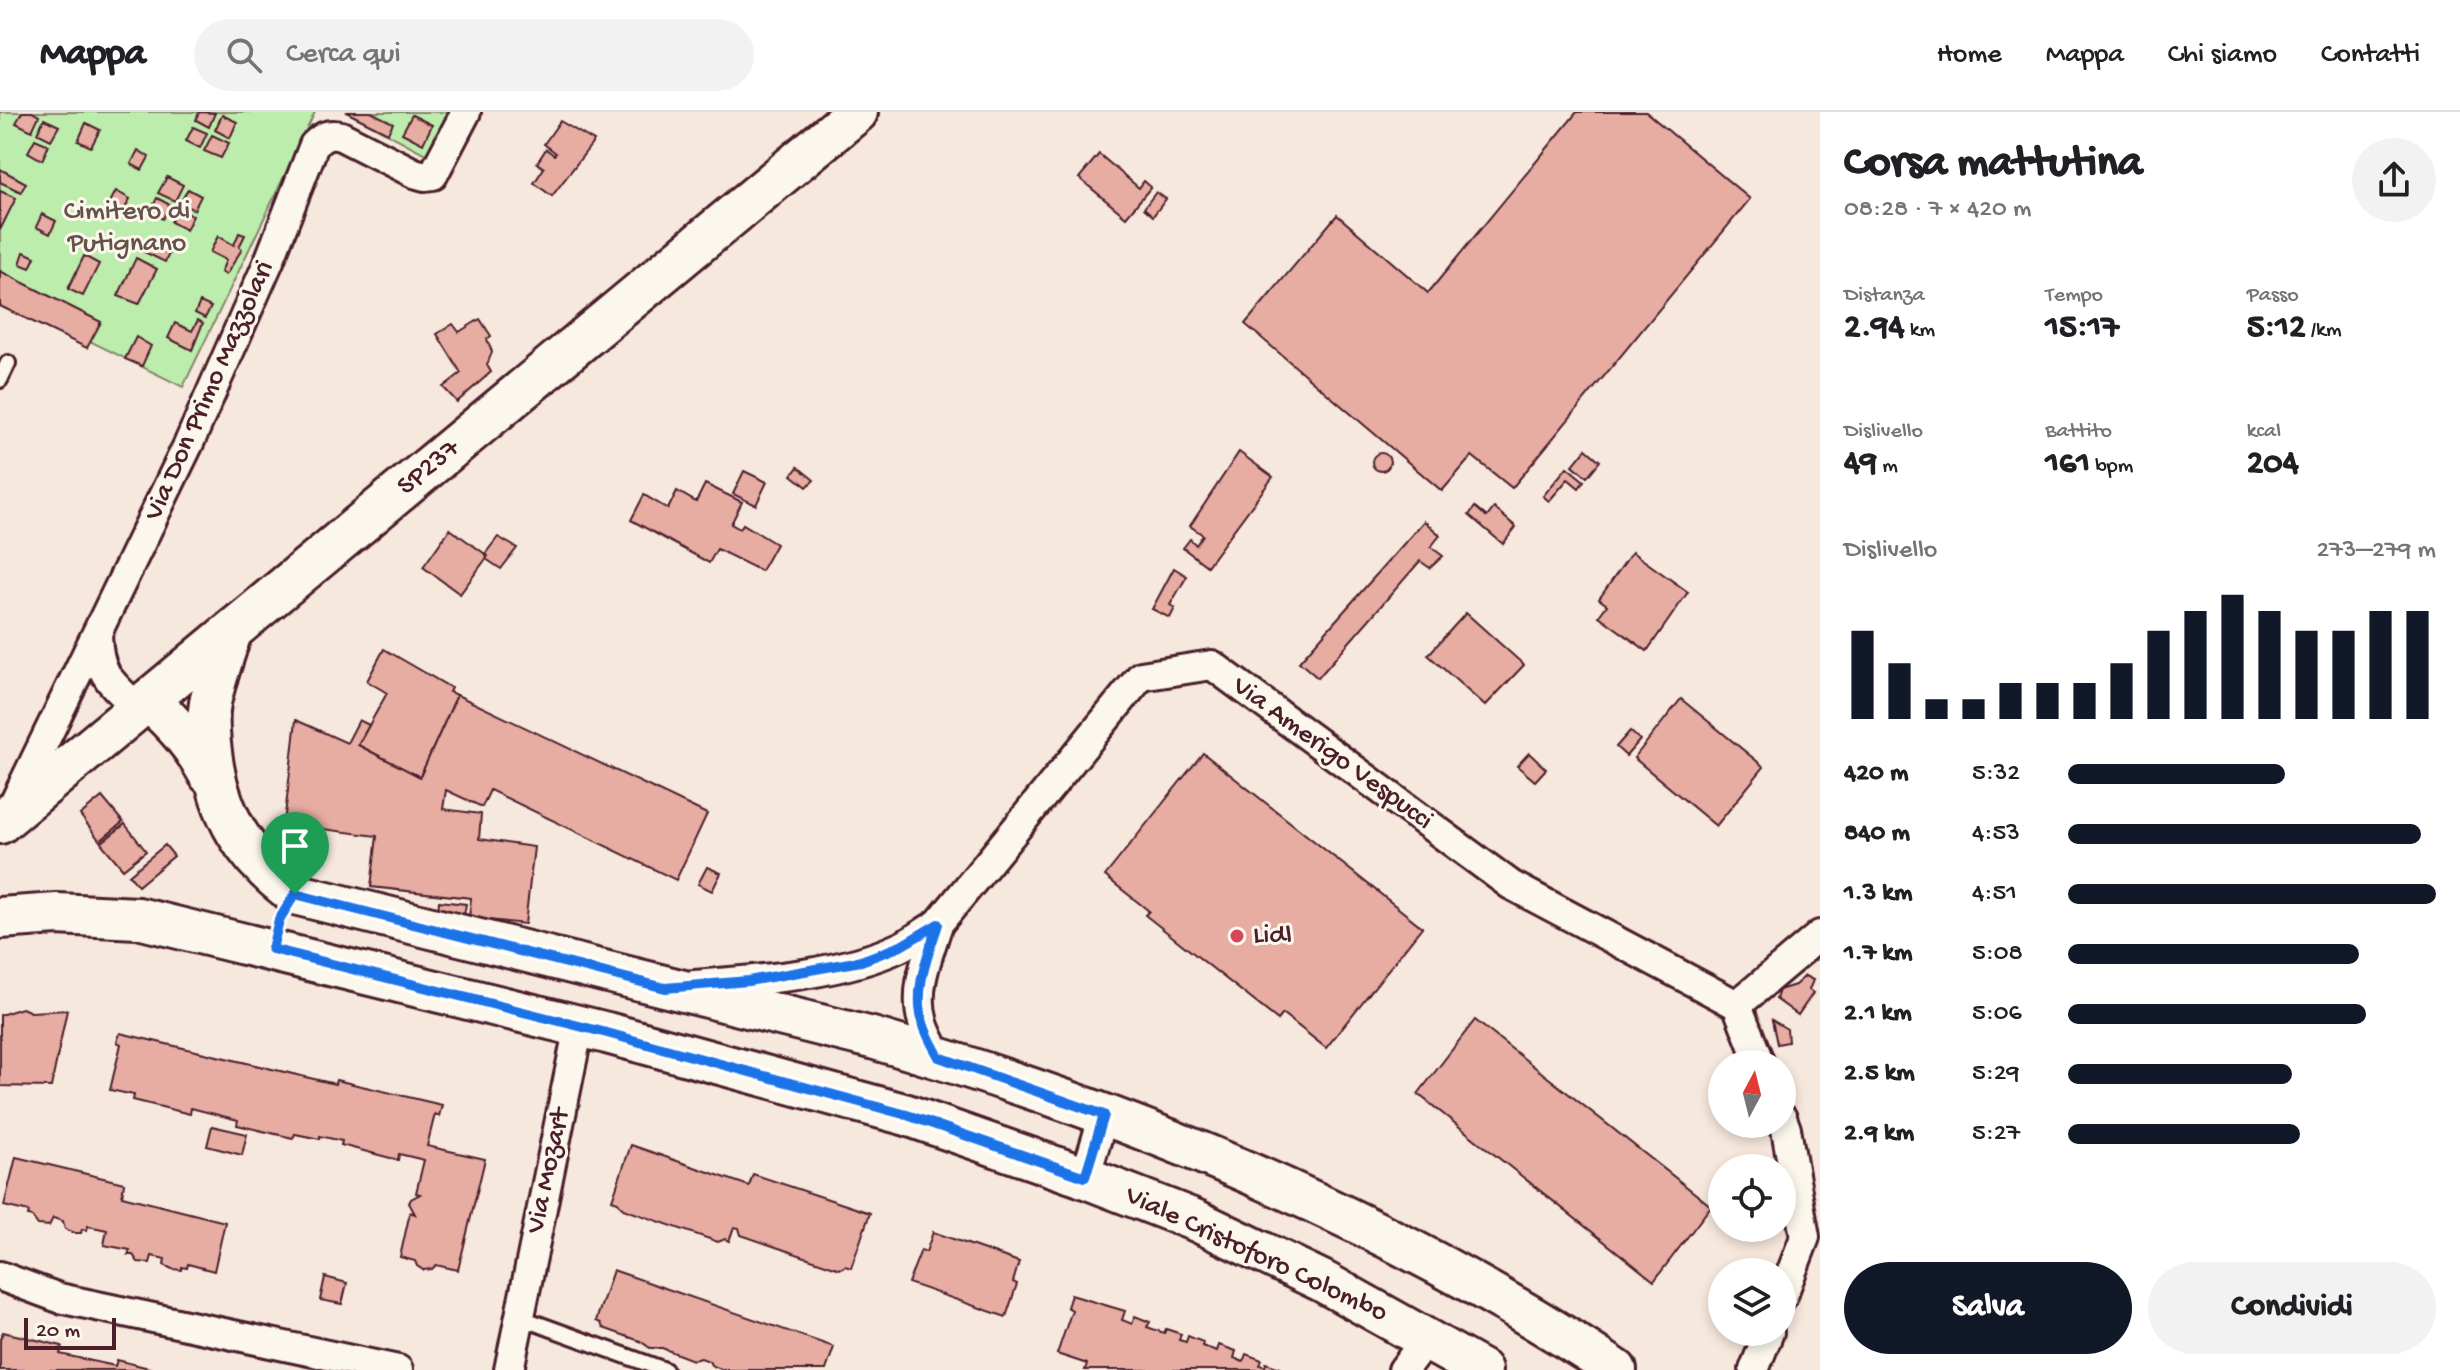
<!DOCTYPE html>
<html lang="it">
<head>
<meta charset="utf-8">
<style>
	body { margin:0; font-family:"Gochi Hand",sans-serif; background:#f2f2f2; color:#202124; height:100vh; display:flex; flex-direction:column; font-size:30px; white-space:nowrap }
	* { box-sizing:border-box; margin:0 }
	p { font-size:26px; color:#757577 }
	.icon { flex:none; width:44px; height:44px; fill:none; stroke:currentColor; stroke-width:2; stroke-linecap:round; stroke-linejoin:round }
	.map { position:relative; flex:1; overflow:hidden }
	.panel { display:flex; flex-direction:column; background:#fff; width:640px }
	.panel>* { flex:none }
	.needle { width:52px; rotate:7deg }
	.tools { position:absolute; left:1708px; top:938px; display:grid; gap:16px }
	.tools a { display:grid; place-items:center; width:88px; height:88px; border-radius:50%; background:#fff; box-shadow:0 4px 12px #0003; font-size:40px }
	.scale { position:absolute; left:24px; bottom:20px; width:92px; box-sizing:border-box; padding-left:8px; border:4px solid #4a1f2b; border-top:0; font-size:22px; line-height:28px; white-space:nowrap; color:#4a1f2b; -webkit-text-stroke:6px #fbf7ec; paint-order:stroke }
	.pin { position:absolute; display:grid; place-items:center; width:68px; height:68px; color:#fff; margin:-82px -34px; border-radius:50% 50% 50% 0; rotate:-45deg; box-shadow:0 0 8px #0007 }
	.pin .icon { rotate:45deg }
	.round { display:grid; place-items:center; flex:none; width:84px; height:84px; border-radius:42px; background:#f2f2f2 }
	.summary { display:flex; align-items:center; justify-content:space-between; height:136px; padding:0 24px }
	h1 { font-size:44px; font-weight:700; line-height:60px }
	.stats { display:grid; grid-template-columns:repeat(3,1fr); gap:12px; height:136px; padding:8px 24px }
	.stats div { display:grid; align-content:center }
	.stats b { font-size:34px; font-weight:700 }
	.stats small { font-size:22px; font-weight:400 }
	.stats p { font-size:22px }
	.chart { height:224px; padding:16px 24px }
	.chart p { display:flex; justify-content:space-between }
	.chart svg { width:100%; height:144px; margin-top:8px; stroke:#111827; stroke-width:6 }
	.cta { display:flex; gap:16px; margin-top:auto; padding:16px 24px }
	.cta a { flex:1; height:92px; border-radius:48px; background:#111827; color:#fff; font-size:32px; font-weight:700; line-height:92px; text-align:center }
	.cta a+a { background:#f2f2f2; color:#202124 }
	ul { padding:0 24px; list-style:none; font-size:26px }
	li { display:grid; grid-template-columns:128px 96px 1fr; align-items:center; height:60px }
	li i { height:20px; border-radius:10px; background:#111827 }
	header { display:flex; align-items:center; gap:48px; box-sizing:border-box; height:112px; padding:0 40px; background:#fff; border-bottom:2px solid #e0e0e0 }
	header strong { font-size:38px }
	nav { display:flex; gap:44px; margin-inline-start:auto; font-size:28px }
	.search { width:560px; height:72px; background:#f2f2f2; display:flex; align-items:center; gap:20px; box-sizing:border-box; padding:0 28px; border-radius:44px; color:#757577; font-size:30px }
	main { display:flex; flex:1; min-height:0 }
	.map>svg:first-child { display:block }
	.green { fill:#bcedad; stroke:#83866c; stroke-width:2 }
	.building { fill:#e7ada3; stroke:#4a1f2b; stroke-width:2 }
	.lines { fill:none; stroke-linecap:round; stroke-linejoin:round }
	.service-casing { stroke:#4a1f2b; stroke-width:20 }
	.minor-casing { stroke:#4a1f2b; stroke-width:34 }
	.secondary-casing { stroke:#4a1f2b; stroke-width:46 }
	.service { stroke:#fbf7ec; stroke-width:14 }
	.minor { stroke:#fbf7ec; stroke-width:28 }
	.secondary { stroke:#fbf7ec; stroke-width:40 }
	.route-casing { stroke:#fff; stroke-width:16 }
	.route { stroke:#1a73e8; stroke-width:10 }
	.poi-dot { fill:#d1495b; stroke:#fbf7ec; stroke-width:3 }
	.labels { text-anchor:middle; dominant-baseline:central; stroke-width:6; stroke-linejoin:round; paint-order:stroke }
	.park-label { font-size:28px; fill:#66524c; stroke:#fbf7ec }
	.street-label { font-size:28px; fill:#4a1f2b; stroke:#fbf7ec }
	.poi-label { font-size:28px; fill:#4a1f2b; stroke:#fbf7ec; text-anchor:start }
</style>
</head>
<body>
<header>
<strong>Mappa</strong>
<div class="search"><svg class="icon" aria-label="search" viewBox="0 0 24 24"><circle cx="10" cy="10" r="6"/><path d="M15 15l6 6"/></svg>Cerca qui</div>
<nav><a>Home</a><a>Mappa</a><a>Chi siamo</a><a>Contatti</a></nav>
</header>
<main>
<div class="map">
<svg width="1820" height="1258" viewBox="0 0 1820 1258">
	<rect width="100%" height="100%" fill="#f7e8dd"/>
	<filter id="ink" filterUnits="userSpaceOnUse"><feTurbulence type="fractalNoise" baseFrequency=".0125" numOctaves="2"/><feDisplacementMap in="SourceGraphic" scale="16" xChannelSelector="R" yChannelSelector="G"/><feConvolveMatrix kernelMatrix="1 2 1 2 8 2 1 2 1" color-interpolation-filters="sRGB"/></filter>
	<g filter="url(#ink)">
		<!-- green -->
		<g class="green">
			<polygon points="0,0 315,0 183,275 0,185"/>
			<polygon points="347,0 453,0 431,45"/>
		</g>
		<!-- building -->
		<g class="building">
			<polygon points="22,0 32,0 39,4 32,19 16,11"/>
			<polygon points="199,0 215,1 209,15 196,8"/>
			<polygon points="346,0 371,0 393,11 388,21"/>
			<polygon points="1577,0 1646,0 1750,87 1512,376 1472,344 1442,379 1245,212 1337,103 1428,181"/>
			<polygon points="222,3 237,10 230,26 215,18"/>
			<polygon points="412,3 432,13 423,32 402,21"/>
			<polygon points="44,7 59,14 51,28 37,21"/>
			<polygon points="560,9 594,29 552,84 534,71 544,56 537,51 546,37 554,43 556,41 544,32"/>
			<polygon points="86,11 100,18 91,35 78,29"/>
			<polygon points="193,15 207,21 200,36 186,29"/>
			<polygon points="212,23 229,31 221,46 204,39"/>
			<polygon points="35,27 49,33 42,48 28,40"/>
			<polygon points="138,38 149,45 142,58 131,52"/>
			<polygon points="1099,42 1139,76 1144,69 1151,75 1126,105 1079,66"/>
			<polygon points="0,57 26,71 21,80 0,70"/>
			<polygon points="167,65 183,73 175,89 158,81"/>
			<polygon points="188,77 201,84 194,98 180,91"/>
			<polygon points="0,79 16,86 0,118"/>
			<polygon points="116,79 130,87 122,102 108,94"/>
			<polygon points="1156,80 1166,87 1153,104 1144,96"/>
			<polygon points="157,86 170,93 163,107 150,100"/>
			<polygon points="177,96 193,104 186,118 171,110"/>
			<polygon points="42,102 56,109 50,122 36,115"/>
			<polygon points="239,121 245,123 239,135 242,137 226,163 221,160 226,148 210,140 218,124 234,133"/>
			<polygon points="140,127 169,142 165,150 136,136"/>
			<polygon points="24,140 35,145 30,156 20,152"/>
			<polygon points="84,144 99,152 83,184 68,177"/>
			<polygon points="136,146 157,157 139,192 118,184"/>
			<polygon points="0,159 101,210 87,236 0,194"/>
			<polygon points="200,190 211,195 205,206 195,201"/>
			<polygon points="480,207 491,224 487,227 492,240 487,253 491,260 457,290 443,275 461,261 437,222 453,212 459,220"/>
			<polygon points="198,208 203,211 192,238 168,226 175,211 192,219"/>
			<polygon points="136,225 151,234 142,254 125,247"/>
			<polygon points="1586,337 1600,349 1587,365 1573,353"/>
			<polygon points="1239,340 1273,365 1207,454 1183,436 1190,427 1196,433 1203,423 1190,414"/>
			<circle cx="1381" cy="350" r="9"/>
			<polygon points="798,355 814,368 807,375 792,363"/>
			<polygon points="1567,355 1584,369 1579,376 1568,367 1549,389 1543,384"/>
			<polygon points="744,359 767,370 756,393 733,382"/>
			<polygon points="705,372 742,390 731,412 740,417 743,412 776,432 761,459 717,437 709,451 631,408 644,383 668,397 677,379 696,390"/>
			<polygon points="1475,395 1487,405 1494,396 1516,415 1503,432 1469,403"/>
			<polygon points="1424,409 1440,423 1431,435 1443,444 1430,456 1420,449 1318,566 1299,550"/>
			<polygon points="450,417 488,444 460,482 423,455"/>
			<polygon points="498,425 517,436 501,457 486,447 488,444 485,442"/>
			<polygon points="1632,440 1688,480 1647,539 1599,504 1607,493 1599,487"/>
			<polygon points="1174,456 1187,464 1170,493 1175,496 1170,506 1152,497"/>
			<polygon points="1466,501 1524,553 1485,594 1428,543"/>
			<polygon points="384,537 451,576 449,580 457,583 420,665 358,633 387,581 367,569"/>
			<polygon points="457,583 707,702 676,768 490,678 482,695 446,678 443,697 481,702 479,727 534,735 525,812 469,806 471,786 371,775 377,724 284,712 296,608 347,631 359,608 369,613 358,633 420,665"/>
			<polygon points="1681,587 1764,655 1716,714 1634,646"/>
			<polygon points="1630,619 1640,628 1626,644 1616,635"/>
			<polygon points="1203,641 1422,815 1326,936 1283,902 1278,908 1145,803 1149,799 1105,764"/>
			<polygon points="1529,641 1546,657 1535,669 1517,654"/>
			<polygon points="102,685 123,710 100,729 80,703"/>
			<polygon points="125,712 146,739 123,757 101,731"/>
			<polygon points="165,733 174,744 138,774 129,763"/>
			<polygon points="707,755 721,761 712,779 698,772"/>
			<polygon points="439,789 466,792 464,803 438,800"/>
			<polygon points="1805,864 1813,868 1809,878 1813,881 1798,903 1776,887 1779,878 1795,873"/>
			<polygon points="22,896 31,900 67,898 51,975 0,974 0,903"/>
			<polygon points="1475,908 1711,1094 1654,1169 1418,982"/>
			<polygon points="1772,908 1787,917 1788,930 1777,932"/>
			<polygon points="120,921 335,972 336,968 442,993 439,1004 435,1002 427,1034 485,1047 458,1158 436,1153 432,1157 423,1158 417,1154 415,1149 400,1145 410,1100 415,1102 409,1091 411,1087 420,1082 416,1081 424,1048 399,1042 398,1048 341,1033 342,1029 320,1024 320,1027 295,1022 293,1026 237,1013 238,1008 191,996 190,1002 133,988 134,983 110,978 121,932 117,930"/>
			<polygon points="212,1014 247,1022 242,1043 207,1034"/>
			<polygon points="631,1033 749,1074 753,1062 870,1101 851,1156 845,1154 840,1157 741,1123 739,1116 734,1115 729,1129 725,1127 718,1130 623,1097 618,1090 612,1088"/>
			<polygon points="16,1045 124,1071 122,1084 225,1110 214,1159 188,1152 187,1156 182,1155 182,1158 172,1157 164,1153 165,1147 152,1144 150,1151 138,1150 133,1143 128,1143 130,1138 104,1133 107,1118 88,1114 87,1118 82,1117 81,1121 75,1121 65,1117 63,1109 53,1106 49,1114 38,1113 32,1105 28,1104 29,1100 4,1094"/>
			<polygon points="933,1120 1019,1150 1013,1170 1017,1172 1006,1205 908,1171 921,1138 926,1140"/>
			<polygon points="613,1158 834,1235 826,1258 723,1258 711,1253 709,1249 701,1246 693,1248 662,1236 650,1236 640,1229 603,1216 601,1211 596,1209"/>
			<polygon points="325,1165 347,1171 342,1192 320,1188"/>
			<polygon points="1071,1183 1125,1199 1122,1208 1132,1212 1135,1204 1150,1210 1147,1215 1164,1221 1166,1217 1181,1222 1179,1228 1186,1230 1188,1224 1203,1230 1202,1234 1217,1239 1219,1233 1236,1239 1234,1246 1243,1250 1246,1242 1262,1248 1260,1253 1265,1255 1266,1251 1286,1258 1085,1258 1087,1252 1057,1242 1072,1198 1067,1195"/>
			<polygon points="3,1220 62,1234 60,1242 115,1254 117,1248 157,1258 0,1258 0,1227"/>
		</g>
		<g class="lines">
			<defs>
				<g id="service">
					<polyline points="0,268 8,251"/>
					<polyline points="519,1205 665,1258"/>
				</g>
				<g id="minor">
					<path d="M97,522c1,41 13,48 42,75"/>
					<path d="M13,694l176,-363 80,-182 45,-116c9,-9 14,-12 27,-9l73,37 11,3 8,-1 33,-63"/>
					<path d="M938,812c-10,32 -25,65 -15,99 3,11 10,23 16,34"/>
					<path d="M694,873c65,-5 147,-10 206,-38 13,-6 25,-16 38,-23l203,-248 71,-11 299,220 226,120 23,59"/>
					<polyline points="1737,893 1820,823"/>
					<polyline points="1782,1006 1786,1017 1805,1125 1782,1185"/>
					<polyline points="1085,1065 1104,1003"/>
					<polyline points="0,1164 59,1186 398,1258"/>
					<polyline points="509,1258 579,914"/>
					<polyline points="1403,1258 1427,1226"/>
					<polyline points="1754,1258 1769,1220"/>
				</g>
				<g id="secondary">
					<path d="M231,520c-7,24 -16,47 -21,71 -3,16 -1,33 1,49 7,62 34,106 84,142l577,144c261,76 517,182 744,332"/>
					<path d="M149,589c25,22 44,43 60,73"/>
					<polyline points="0,711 857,0"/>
					<polyline points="0,806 57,802 138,806 607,921 907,1003 1081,1064 1197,1109 1322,1169 1481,1258"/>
				</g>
			</defs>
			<!-- service casing -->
			<use href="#service" class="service-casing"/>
			<!-- minor casing -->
			<use href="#minor" class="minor-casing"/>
			<!-- secondary casing -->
			<use href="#secondary" class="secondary-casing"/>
			<!-- service -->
			<use href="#service" class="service"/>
			<!-- minor -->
			<use href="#minor" class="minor"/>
			<!-- secondary -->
			<use href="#secondary" class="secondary"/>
		</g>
	</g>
	<g class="lines" filter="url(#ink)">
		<defs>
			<path id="route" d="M295,782l370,94 83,-7 113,-20 40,-15 37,-22c-10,32 -25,65 -15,99 3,11 10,23 16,34l165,58 -19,62 -178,-62 -300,-82 -335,-84 7,-29z"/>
		</defs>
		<!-- route casing -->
		<use href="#route" class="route-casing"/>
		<!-- route -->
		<use href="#route" class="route"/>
	</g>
	<!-- markers -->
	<circle class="poi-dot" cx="1237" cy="824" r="8"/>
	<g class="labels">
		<!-- park labels -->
		<g class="park-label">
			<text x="127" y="100">Cimitero di<tspan x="127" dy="32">Putignano</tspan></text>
		</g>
		<!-- street labels -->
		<g class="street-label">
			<text transform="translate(210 279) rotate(-66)">Via Don Primo Mazzolari</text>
			<text transform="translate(429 356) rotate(-40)">SP237</text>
			<text transform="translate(1332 642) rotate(36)">Via Amerigo Vespucci</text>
			<text transform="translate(549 1059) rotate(-78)">Via Mozart</text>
			<text transform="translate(1256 1143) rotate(25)">Viale Cristoforo Colombo</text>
		</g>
		<!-- poi labels -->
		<g class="poi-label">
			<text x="1253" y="824">Lidl</text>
		</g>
	</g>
</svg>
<div class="tools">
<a><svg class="needle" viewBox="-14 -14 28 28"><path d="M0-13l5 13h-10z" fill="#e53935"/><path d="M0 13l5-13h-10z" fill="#757577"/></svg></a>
<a><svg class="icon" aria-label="locate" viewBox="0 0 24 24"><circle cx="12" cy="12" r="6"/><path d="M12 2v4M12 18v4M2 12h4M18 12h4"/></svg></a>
<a><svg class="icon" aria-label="layers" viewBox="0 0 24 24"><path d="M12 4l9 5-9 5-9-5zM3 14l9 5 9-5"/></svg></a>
</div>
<div class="scale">20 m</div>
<div class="pin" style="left:295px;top:782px;background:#1e9e55"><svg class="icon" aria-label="arrive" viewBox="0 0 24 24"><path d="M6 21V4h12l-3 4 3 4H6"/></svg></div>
</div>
<section class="panel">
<div class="summary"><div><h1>Corsa mattutina</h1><p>08:28 · 7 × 420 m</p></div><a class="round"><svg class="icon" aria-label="share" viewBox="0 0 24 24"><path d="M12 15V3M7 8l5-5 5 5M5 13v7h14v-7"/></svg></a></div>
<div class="stats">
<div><p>Distanza</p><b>2.94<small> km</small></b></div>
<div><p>Tempo</p><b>15:17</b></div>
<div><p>Passo</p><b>5:12<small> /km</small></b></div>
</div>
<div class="stats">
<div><p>Dislivello</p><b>49<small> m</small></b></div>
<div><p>Battito</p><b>161<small> bpm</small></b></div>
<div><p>kcal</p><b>204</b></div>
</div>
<div class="chart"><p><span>Dislivello</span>273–279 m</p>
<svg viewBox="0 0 160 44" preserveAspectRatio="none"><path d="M5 44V17M15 44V27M25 44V38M35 44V38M45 44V33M55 44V33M65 44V33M75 44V27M85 44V17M95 44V11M105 44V6M115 44V11M125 44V17M135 44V17M145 44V11M155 44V11"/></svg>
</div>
<ul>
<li><b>420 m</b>5:32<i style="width:59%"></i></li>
<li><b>840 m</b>4:53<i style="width:96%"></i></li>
<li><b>1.3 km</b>4:51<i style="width:100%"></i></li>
<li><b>1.7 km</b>5:08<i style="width:79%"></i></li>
<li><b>2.1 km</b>5:06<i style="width:81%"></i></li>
<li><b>2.5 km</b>5:29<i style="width:61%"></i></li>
<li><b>2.9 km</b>5:27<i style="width:63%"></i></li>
</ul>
<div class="cta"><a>Salva</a><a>Condividi</a></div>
</section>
</main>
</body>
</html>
